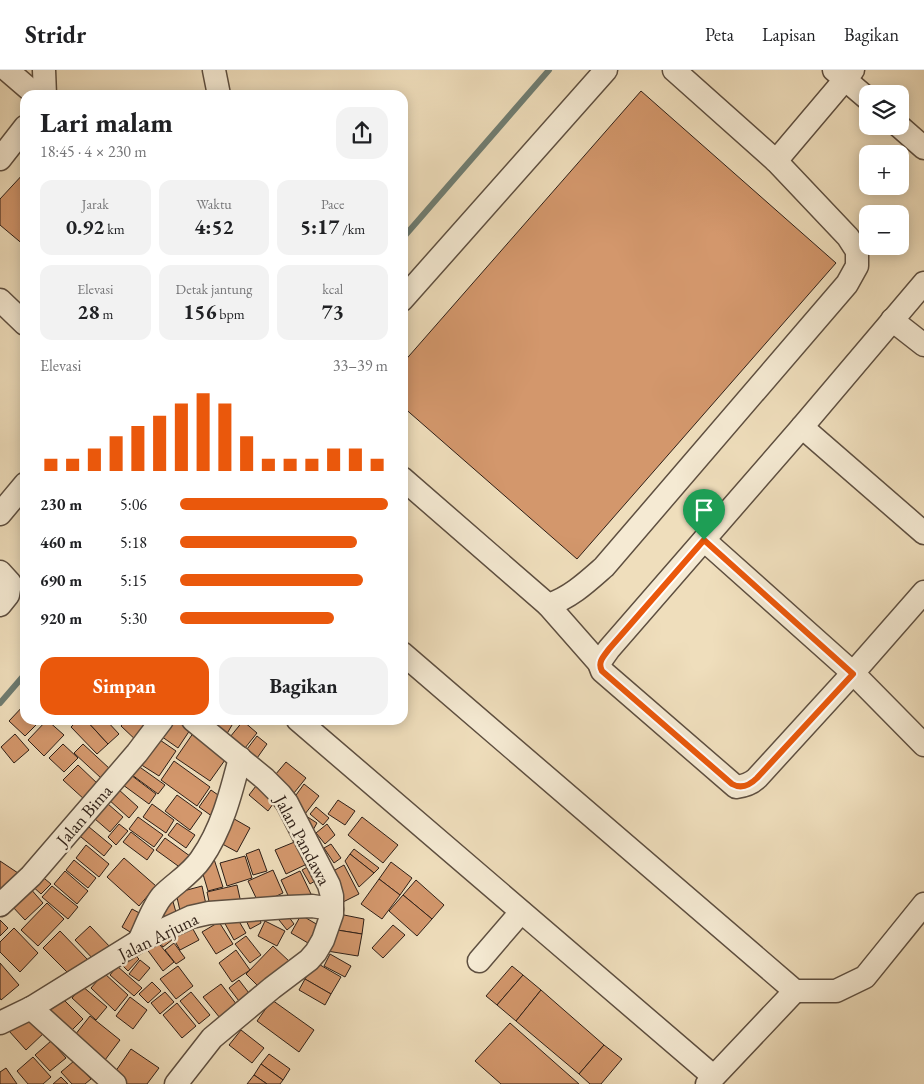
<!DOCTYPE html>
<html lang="id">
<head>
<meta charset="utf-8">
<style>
	body { margin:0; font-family:"EB Garamond",serif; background:#f2f2f2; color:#202124; height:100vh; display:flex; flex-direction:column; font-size:19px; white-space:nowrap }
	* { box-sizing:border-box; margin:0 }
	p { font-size:16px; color:#757577 }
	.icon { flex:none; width:28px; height:28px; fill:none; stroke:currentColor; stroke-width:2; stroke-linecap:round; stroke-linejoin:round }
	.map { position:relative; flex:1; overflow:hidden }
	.drawer { position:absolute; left:20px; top:20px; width:388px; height:635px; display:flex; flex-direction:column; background:#fff; border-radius:15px; box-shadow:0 2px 12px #0003 }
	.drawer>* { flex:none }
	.buttons { position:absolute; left:859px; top:15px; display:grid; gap:10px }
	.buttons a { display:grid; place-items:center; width:50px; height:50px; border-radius:10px; background:#fff; box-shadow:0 2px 12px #0003; font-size:25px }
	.pin { position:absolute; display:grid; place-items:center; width:42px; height:42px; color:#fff; margin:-51px -21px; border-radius:50% 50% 50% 0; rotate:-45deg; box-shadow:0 0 5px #0007 }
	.pin .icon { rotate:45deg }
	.round { display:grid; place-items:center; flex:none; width:52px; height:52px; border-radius:15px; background:#f2f2f2 }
	.head { display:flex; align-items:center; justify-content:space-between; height:85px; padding:0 20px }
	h1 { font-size:28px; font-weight:700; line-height:38px }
	.stats { display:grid; grid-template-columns:repeat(3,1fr); gap:8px; height:85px; padding:5px 20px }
	.stats div { display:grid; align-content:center; border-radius:12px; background:#f2f2f2; text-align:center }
	.stats b { font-size:21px; font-weight:700 }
	.stats small { font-size:14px; font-weight:400 }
	.stats p { font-size:14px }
	.chart { height:140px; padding:10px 20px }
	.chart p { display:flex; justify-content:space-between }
	.chart svg { width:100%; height:90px; margin-top:5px; stroke:#ea580c; stroke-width:6 }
	.action { display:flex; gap:10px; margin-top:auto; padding:10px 20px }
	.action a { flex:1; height:58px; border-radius:15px; background:#ea580c; color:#fff; font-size:20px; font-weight:700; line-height:58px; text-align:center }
	.action a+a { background:#f2f2f2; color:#202124 }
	ul { padding:0 20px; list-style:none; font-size:16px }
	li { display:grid; grid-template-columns:80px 60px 1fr; align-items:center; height:38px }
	li i { height:12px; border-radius:6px; background:#ea580c }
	header { display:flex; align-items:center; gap:30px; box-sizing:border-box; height:70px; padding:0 25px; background:#fff; border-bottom:1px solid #e0e0e0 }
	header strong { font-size:24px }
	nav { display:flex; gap:28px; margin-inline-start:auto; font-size:18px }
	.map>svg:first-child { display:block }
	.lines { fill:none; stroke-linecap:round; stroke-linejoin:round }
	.stream { stroke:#6f7d72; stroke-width:6 }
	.building { fill:#d3976c; stroke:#2e1f17 }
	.minor-casing { stroke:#5e4f40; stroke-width:25 }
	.minor { stroke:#f5ead3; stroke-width:22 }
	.route-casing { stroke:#fff; stroke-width:10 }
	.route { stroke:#ea580c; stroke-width:6 }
	.labels { text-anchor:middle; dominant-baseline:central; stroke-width:5; stroke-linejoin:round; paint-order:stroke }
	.street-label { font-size:18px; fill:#2e1f17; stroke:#f5ead3 }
</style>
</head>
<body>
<header>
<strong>Stridr</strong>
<nav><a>Peta</a><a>Lapisan</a><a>Bagikan</a></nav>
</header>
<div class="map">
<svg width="924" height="1014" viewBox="0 0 924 1014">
	<rect width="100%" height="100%" fill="#efdebc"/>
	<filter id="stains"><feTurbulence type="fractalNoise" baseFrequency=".004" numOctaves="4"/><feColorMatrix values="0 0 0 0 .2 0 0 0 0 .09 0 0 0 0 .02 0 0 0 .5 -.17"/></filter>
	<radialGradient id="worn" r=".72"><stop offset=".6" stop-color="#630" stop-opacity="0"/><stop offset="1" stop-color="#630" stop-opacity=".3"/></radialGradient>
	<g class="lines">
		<!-- stream -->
		<g class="stream">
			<polyline points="402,169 549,0"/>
			<polyline points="0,633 25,604"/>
		</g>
	</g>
	<!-- building -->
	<g class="building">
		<polygon points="641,21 836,193 577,489 402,336 402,294"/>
		<polygon points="25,102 25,176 0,155 0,129"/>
		<polygon points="25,634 25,650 41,650 25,666 9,651"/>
		<polygon points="47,650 64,665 44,686 28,670"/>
		<polygon points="78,650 86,650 108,674 97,684 71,657"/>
		<polygon points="86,650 106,650 119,664 108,674"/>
		<polygon points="126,650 140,650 151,660 139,673 121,656"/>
		<polygon points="168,650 182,650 192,657 178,678 158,664"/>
		<polygon points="201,650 235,650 225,667"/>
		<polygon points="243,651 257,663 241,683 226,672"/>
		<polygon points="196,659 230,683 210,711 176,688"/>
		<polygon points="15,664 29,680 14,693 1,677"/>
		<polygon points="257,666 267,674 255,691 244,683"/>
		<polygon points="157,668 176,681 159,706 140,694"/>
		<polygon points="63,674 78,688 64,702 49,688"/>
		<polygon points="83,674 110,699 101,708 74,683"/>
		<polygon points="174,691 210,717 197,736 161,710"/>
		<polygon points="286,692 306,708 290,728 270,711"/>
		<polygon points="134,693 165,715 158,724 128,702"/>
		<polygon points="78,695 99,715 85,730 63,710"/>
		<polygon points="127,702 156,724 149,734 119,712"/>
		<polygon points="259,712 278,727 268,741 249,725"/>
		<polygon points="304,714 319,726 305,744 291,732"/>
		<polygon points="118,719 138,737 129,748 108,729"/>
		<polygon points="211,720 228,732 216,749 199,737"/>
		<polygon points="177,725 202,743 190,760 165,741"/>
		<polygon points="338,730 355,741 345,755 328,744"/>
		<polygon points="108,734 123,747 110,762 95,749"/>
		<polygon points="152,734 174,750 166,763 143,747"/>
		<polygon points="316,737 329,748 323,755 310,744"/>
		<polygon points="303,744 317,753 313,760"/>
		<polygon points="229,746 250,758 237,782 215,770"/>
		<polygon points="138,747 163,765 154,777 129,759"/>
		<polygon points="362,747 398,775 383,793 348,765"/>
		<polygon points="83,752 112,776 104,786 75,762"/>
		<polygon points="177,753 195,765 186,778 168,765"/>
		<polygon points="119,754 128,761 116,775 108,767"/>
		<polygon points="327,754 335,765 325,774 316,763"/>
		<polygon points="131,762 154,780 147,790 123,772"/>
		<polygon points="165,768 194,789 185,801 156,780"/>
		<polygon points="297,771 307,794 286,804 275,780"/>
		<polygon points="331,774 341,788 334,793 324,778"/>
		<polygon points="86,775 109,794 99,807 76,788"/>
		<polygon points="259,779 267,801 253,805 246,784"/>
		<polygon points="354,779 379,798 374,803 350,784"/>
		<polygon points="350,784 374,803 359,817 345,791"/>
		<polygon points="245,786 252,808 227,816 220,793"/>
		<polygon points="124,788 156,816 139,836 107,807"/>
		<polygon points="214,789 223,817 208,821 200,794"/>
		<polygon points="74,790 96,808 88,818 66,800"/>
		<polygon points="0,791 18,803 0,832"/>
		<polygon points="391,792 412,808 400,825 379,809"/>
		<polygon points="313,794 320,808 310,814 302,800"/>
		<polygon points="344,795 359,824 341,833 326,805"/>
		<polygon points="273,800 283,823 259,834 248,811"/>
		<polygon points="65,801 88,821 77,834 54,814"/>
		<polygon points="300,801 311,824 292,834 281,810"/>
		<polygon points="39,804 51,814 41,824 30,814"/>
		<polygon points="379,809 400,825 382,849 361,834"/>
		<polygon points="416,810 444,835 432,849 403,825"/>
		<polygon points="237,815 241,833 211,841 207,822"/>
		<polygon points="52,816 78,837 68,849 42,827"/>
		<polygon points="202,816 207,839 181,845 176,823"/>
		<polygon points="29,817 43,833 25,850 11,835"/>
		<polygon points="403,825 432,849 417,866 389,841"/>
		<polygon points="172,828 177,846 165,849 160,832"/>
		<polygon points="47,833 64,849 38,876 21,860"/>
		<polygon points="132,839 145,846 135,865 122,857"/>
		<polygon points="283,839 294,854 287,860 275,845"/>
		<polygon points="234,843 246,863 234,870 223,850"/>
		<polygon points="258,843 261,853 250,859 245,848"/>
		<polygon points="334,843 364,849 362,864 331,859"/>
		<polygon points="301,845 318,855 308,873 291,863"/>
		<polygon points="0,850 8,858 0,866"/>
		<polygon points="265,851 285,861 277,876 258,866"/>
		<polygon points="189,852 199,870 180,880 170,863"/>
		<polygon points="219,852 233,874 216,884 202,862"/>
		<polygon points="393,855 405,865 383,888 372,878"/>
		<polygon points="90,856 112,879 97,893 75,870"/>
		<polygon points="14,858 38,883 20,902 0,882 0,872"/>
		<polygon points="331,859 362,864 358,886 327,881"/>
		<polygon points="60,861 88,890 72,907 43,878"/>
		<polygon points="166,863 172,870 163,877 157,869"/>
		<polygon points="246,866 261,885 250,893 235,874"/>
		<polygon points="156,870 174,892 163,901 146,878"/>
		<polygon points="174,873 185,888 176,894 165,880"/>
		<polygon points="273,876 290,892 263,921 246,904"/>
		<polygon points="236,880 250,900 232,912 219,893"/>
		<polygon points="132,882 139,889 128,901 121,894"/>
		<polygon points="330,884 351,896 345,907 324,896"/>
		<polygon points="140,890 150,898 139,911 129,904"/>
		<polygon points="315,892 341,907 331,924 305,909"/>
		<polygon points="0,893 19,915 1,930 0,928"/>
		<polygon points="117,896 142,918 134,926 110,905"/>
		<polygon points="178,896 193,916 176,929 160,909"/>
		<polygon points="512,896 523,905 497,935 486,926"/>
		<polygon points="104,903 128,925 115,941 91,918"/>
		<polygon points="523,905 541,920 516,951 497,935"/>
		<polygon points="305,909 331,924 325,935 299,920"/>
		<polygon points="239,910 252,927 242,935 229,918"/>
		<polygon points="152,912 161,921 148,933 139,924"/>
		<polygon points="221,914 237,935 220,948 203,927"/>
		<polygon points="82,916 107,937 96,950 72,928"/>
		<polygon points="541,920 604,975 579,1004 516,951"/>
		<polygon points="165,922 174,932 160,944 151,933"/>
		<polygon points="191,922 210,945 199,954 180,931"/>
		<polygon points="61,927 83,949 67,965 46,943"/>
		<polygon points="130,927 147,940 133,959 116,946"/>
		<polygon points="272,930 314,960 299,982 257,951"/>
		<polygon points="177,933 196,956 182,968 163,945"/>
		<polygon points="29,943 46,961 26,980 9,961"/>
		<polygon points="90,946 120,970 102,994 71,970"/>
		<polygon points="510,953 579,1014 501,1014 475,991"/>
		<polygon points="241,960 264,978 252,993 229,975"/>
		<polygon points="51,971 66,988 50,1001 35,985"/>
		<polygon points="604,975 622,989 601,1014 590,1014 579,1004"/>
		<polygon points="131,979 159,998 147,1014 126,1014 113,1005"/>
		<polygon points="269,984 290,999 283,1010 261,994"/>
		<polygon points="33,987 51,1007 43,1014 28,1014 17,1001"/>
		<polygon points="74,991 91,1009 85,1014 72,1014 61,1002"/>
		<polygon points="261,994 283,1010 280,1014 267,1014 254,1005"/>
		<polygon points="6,998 17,1014 0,1014 0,1002"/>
		<polygon points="254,1005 267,1014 247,1014"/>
		<polygon points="61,1007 68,1014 53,1014"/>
	</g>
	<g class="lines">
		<defs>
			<g id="minor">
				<polyline points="7,0 36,25"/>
				<polyline points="44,0 45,25"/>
				<polyline points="214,0 219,25"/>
				<polyline points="834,0 868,29"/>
				<polyline points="899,56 924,78"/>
				<polyline points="0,89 25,57"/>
				<polyline points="776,91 853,0"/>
				<polyline points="0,230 25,254"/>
				<polyline points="402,230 606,0"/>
				<polyline points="892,250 924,275"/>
				<polyline points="802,357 924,463"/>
				<path d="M402,408l146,127c22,-7 39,-23 56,-38l243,-283 10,-18v-15l-9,-14 -72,-76 -102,-91"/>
				<polyline points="0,444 25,414"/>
				<polyline points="704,470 853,603 924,675"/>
				<polyline points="0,502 10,513 8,525 0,535"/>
				<path d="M548,535l51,58 3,8 134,116c9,-1 15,-3 21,-9l96,-105 71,-81"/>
				<polyline points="402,583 795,921 836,921 865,907 924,834"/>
				<polyline points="599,593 609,579 802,357 924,213"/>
				<polyline points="298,650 713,1006"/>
				<polyline points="0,835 31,806 137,683 162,650"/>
				<path d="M139,871c7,-14 13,-33 23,-45 13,-13 29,-22 39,-37 21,-30 30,-66 39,-101"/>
				<polyline points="479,891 521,842"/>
				<polyline points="31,938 115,1014"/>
				<polyline points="0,953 31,938 139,871 191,847 209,843 288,837 312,836 332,839"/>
				<polyline points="176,1014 212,968 272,918 309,890 316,882 323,870 332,844 332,826 329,815 287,733 280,724 265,709 193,650"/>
				<polyline points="707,1014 795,921"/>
			</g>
		</defs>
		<!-- minor casing -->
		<use href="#minor" class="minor-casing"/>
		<!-- minor -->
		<use href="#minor" class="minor"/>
	</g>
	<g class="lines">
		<defs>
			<path id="route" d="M704,470l149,134 -96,104c-7,7 -16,11 -25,6l-130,-113c-5,-9 2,-15 7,-22z"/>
		</defs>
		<!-- route casing -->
		<use href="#route" class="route-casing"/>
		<!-- route -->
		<use href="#route" class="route"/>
	</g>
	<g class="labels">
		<!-- street labels -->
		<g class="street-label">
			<text transform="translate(84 745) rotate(-49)">Jalan Bima</text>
			<text transform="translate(303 770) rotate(62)">Jalan Pandawa</text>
			<text transform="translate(158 866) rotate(-26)">Jalan Arjuna</text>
		</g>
	</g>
	<rect width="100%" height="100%" filter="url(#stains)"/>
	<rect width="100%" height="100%" fill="url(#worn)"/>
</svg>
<div class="buttons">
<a><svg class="icon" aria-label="layers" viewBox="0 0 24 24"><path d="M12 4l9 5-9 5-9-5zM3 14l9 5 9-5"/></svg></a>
<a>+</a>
<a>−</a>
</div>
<div class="pin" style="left:704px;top:470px;background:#1e9e55"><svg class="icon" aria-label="arrive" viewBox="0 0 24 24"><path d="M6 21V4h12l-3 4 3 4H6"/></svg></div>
<section class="drawer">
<div class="head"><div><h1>Lari malam</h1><p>18:45 · 4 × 230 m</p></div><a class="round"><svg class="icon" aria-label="share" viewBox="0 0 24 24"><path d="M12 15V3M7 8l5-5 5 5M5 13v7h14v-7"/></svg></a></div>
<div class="stats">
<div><p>Jarak</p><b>0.92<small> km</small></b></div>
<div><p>Waktu</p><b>4:52</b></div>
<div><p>Pace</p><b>5:17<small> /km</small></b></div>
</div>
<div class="stats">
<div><p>Elevasi</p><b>28<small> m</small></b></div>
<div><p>Detak jantung</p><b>156<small> bpm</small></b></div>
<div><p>kcal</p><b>73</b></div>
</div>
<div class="chart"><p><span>Elevasi</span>33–39 m</p>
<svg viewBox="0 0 160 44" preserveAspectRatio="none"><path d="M5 44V38M15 44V38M25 44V33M35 44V27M45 44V22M55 44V17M65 44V11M75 44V6M85 44V11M95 44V27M105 44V38M115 44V38M125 44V38M135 44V33M145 44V33M155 44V38"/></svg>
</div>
<ul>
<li><b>230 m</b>5:06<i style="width:100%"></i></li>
<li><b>460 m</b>5:18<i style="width:85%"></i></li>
<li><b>690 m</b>5:15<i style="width:88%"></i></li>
<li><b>920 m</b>5:30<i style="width:74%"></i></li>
</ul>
<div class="action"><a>Simpan</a><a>Bagikan</a></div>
</section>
</div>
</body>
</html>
